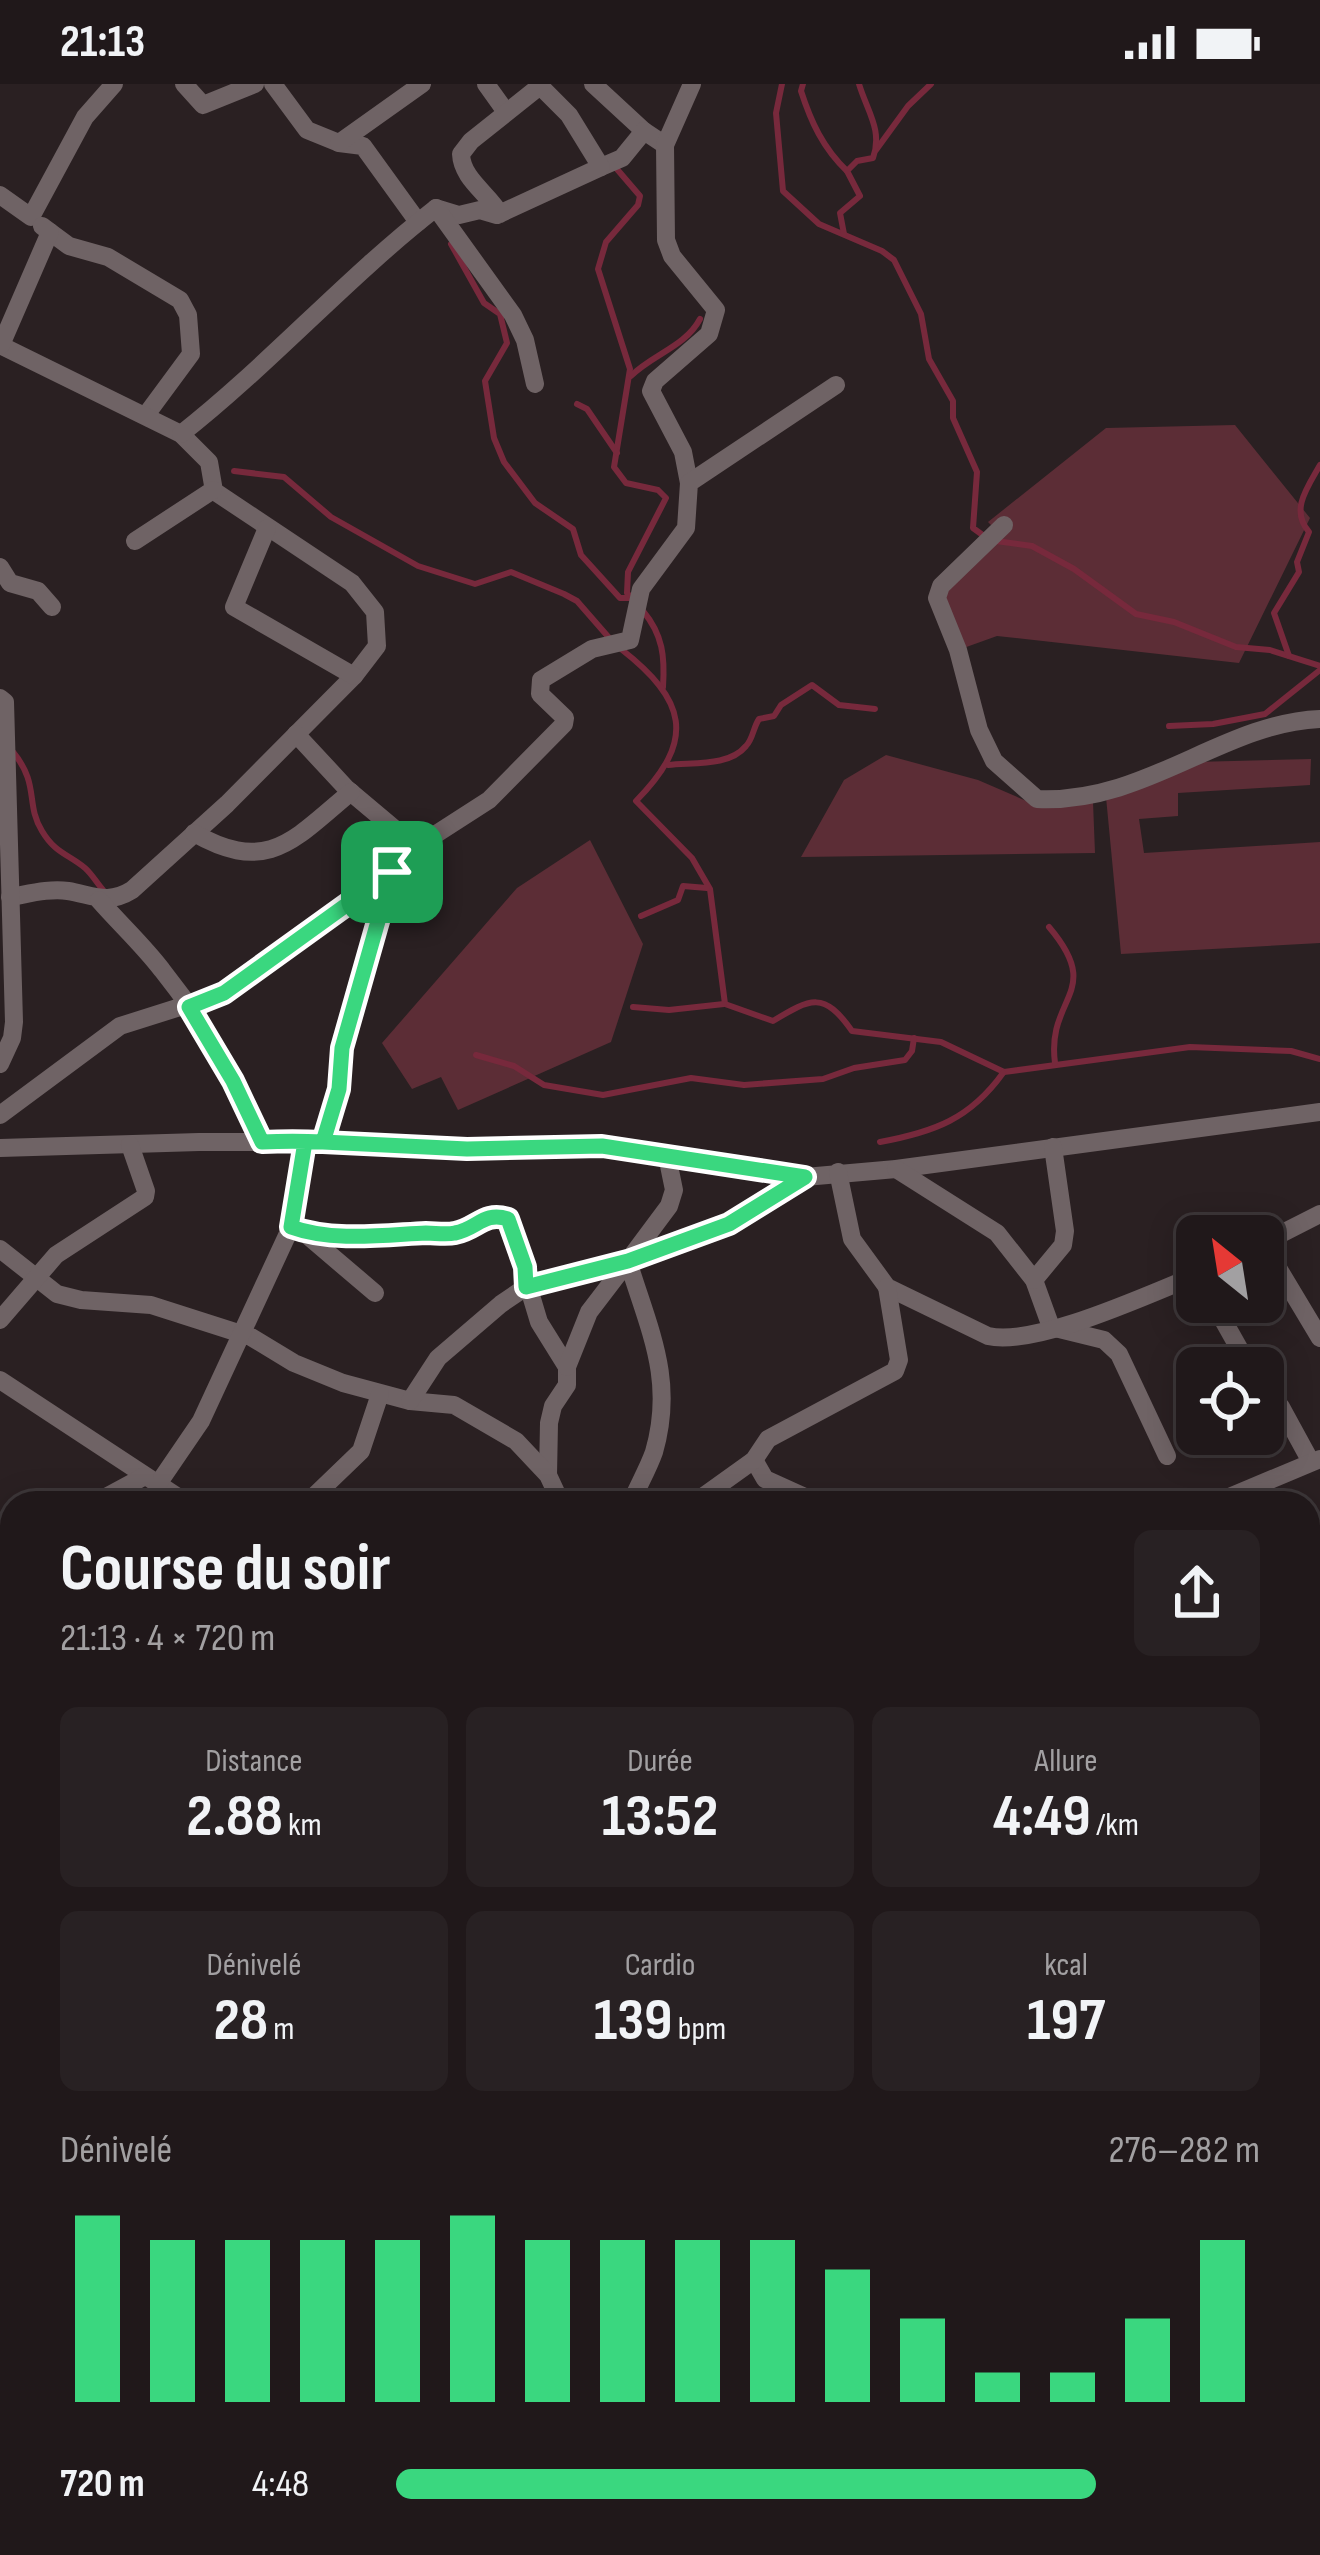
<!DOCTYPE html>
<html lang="fr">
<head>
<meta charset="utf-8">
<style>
	body { margin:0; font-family:"Sofia Sans Condensed",sans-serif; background:#282123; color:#f1f3f6; height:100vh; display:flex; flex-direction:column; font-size:45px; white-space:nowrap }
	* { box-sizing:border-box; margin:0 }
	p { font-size:39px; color:#a2a0a2 }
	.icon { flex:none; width:66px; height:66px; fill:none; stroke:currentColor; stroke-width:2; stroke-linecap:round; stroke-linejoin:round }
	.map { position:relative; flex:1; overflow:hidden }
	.details { position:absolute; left:0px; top:1407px; width:1320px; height:1065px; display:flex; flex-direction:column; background:#20181a; border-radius:36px 36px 0 0; box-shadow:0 6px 30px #0003,0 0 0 3px #3d3739 }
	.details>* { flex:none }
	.needle { width:78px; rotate:330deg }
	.fabs { position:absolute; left:1176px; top:1131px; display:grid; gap:24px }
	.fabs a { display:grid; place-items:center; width:108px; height:108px; border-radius:18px; background:#20181a; box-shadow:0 6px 30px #0003,0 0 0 3px #3d3739; font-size:60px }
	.pin { position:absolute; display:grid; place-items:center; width:102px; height:102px; color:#fff; margin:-51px; border-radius:24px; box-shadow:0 6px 18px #0006 }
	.round { display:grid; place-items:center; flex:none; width:126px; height:126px; border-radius:18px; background:#282123 }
	.overview { display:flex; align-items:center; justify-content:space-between; height:204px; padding:0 60px }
	h1 { font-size:66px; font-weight:700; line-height:90px }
	.stats { display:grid; grid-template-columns:repeat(3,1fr); gap:18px; height:204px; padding:12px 60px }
	.stats div { display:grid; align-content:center; border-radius:18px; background:#282123; text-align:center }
	.stats b { font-size:60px; font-weight:700 }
	.stats small { font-size:33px; font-weight:400 }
	.stats p { font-size:33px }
	.chart { height:336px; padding:24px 60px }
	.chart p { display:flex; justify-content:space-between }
	.chart svg { width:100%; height:216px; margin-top:12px; stroke:#3ad77f; stroke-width:6 }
	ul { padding:0 60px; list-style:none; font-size:39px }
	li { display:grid; grid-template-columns:192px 144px 1fr; align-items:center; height:90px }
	li i { height:30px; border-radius:15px; background:#3ad77f }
	.status { display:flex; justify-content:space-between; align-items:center; height:84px; padding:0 60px; background:#20181a; direction:ltr }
	.status svg { height:33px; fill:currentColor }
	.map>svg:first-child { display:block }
	.green { fill:#5c2d36 }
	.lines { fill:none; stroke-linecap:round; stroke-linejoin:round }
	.stream { stroke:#77293c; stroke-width:6 }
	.minor { stroke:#6f6365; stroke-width:18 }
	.route-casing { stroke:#fff; stroke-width:24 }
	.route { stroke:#3ad77f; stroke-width:15 }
</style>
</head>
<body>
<div class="status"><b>21:13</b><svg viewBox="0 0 49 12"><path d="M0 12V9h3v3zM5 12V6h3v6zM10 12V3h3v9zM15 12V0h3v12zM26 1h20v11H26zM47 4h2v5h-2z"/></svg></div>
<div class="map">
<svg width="1320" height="2471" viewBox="0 0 1320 2471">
	<rect width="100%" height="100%" fill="#2a2022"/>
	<!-- green -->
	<g class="green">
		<polygon points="1235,341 1310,434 1239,579 997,552 958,566 931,507 998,448 988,438 1106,344"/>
		<polygon points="886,671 978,696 1031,719 1093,718 1095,769 801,773 844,696"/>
		<polygon points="1311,675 1310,701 1178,709 1178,732 1139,735 1144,769 1320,758 1320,859 1121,870 1106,713 1194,678"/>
		<polygon points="590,756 643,860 611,958 458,1026 441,993 412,1005 382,959 517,804"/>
		<polygon points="234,2460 411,2460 417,2471 241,2471"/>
		<polygon points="607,2460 671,2460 678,2471 614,2471"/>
	</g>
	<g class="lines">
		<!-- stream -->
		<g class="stream">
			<polyline points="782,0 776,29 783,107 819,140 882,167 894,176 921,230 929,275 953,317 953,334 977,388 973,444 984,452"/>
			<path d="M803,0l-2,7c10,31 22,57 46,80"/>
			<polyline points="876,66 908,22 931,0"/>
			<polyline points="616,84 640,112 638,121 606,158 598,185 630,285 614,383 626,399 658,406 666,414 628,488 627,509 634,517"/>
			<path d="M844,150l-4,-21 20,-17 -13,-25 10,-10 16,-3c10,-28 -6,-47 -14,-74"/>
			<polyline points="451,160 484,219 500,230 507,259 485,297 494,354 504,378 535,419 573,445 581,471 620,514 629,514"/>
			<path d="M631,292c22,-22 54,-29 69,-57"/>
			<polyline points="577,320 587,325 617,369"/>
			<polyline points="234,387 284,393 331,433 418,482 475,500 511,488 564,510 577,517 611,556"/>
			<polyline points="996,457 1032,462 1074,485 1136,530 1174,538 1236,563 1270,566 1320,582"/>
			<path d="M643,527c20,24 22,46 20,76"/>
			<path d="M621,565c65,51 76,90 15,152l56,57 18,31 15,115 48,17c38,-23 51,-30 79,10l89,11 63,30 186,-25 101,4 29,8"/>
			<path d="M1289,572l-15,-43 25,-41 -2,-10 12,-30c-19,-22 -2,-44 11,-67"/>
			<polyline points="1169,642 1213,640 1265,630 1320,586"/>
			<path d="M13,668c27,33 12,51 29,79 13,22 26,23 43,37 6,5 12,15 18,22"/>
			<path d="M668,681c24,-3 61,2 78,-19 7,-7 7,-18 13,-27l15,-3 7,-11 31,-20 27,20 36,4"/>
			<polyline points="641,832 678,816 683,802 707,804"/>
			<path d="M1049,843c56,66 -3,69 6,136"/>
			<polyline points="633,923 669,926 724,920"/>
			<polyline points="476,971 514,982 544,1001 603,1011 691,994 744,1001 823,995 854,984 905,976 912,967 914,954"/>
			<path d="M880,1058c54,-10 90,-23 123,-69"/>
		</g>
		<!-- minor -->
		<g class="minor">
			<polyline points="184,0 203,21 255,0"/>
			<polyline points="273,0 307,46 339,59 363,62 418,138"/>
			<polyline points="486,0 506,28"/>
			<polyline points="593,0 644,47"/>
			<polyline points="339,59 422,0"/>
			<polyline points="601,83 622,74 644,47 665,61"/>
			<polyline points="0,111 31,133 85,33 114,0"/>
			<path d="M436,124l23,7 21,-5 17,5 104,-48 -32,-52 -29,-29 -69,55 -10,13c1,25 27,39 39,60"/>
			<polyline points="50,148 69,162 108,173 180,216 188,231 191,270 146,331"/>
			<path d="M0,261l181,89 28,28 5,29 138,92 23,29 2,34 -23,30 -127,128 -95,86c-24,15 -39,5 -64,1 -18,-3 -40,3 -58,6"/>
			<polyline points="1,261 50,148 42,142"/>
			<path d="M181,350c89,-70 165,-156 255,-226l77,107 12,25 10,44"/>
			<polyline points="689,399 683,368 651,307 655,297 709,250 716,226 672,172 666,156 665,61 692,0"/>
			<path d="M1004,441l-63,61 -4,12 21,52 21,80 15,31 43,38c109,5 185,-76 283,-80"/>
			<polyline points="267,444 234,523 354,592"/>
			<polyline points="135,457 213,406"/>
			<polyline points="0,483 10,499 38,507 52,523"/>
			<polyline points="0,614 5,618 14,938 12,954 0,980"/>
			<polyline points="296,650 347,705 416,763"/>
			<path d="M194,749c75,43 101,5 157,-41"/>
			<path d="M99,816c20,23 44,45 63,70 40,50 78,112 100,172"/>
			<polyline points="0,1031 120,942 224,909 352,820 416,763 489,716 564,640 565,634 540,610 541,596 592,565 630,556 641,505 686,444 689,399 836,301"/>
			<polyline points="323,1058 339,1005 342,964 392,788"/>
			<polyline points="0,1064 199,1058 323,1058 467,1065 602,1062 805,1093 896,1085 1320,1028"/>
			<polyline points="896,1085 997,1149 1034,1196 1051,1243 1104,1256 1119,1270 1167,1372"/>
			<path d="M838,1088l14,67 35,48 101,49c48,11 161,-42 209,-61"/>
			<polyline points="1320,1130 1263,1159 1320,1254"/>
			<polyline points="301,1146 375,1209"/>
			<polyline points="303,1147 368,1152 453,1150 483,1134 497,1131 508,1135 539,1238 567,1283 567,1301 553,1322 549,1339 548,1391"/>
			<polyline points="0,1165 57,1210 81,1216 151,1221 251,1253 294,1279 343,1299 410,1317 454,1321 516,1357 548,1391 561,1419"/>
			<polyline points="628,1177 729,1140 805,1093"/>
			<polyline points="1034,1196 1063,1161 1065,1147 1053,1063"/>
			<polyline points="1213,1218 1250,1284"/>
			<polyline points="0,1236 56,1171 145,1113 146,1107 130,1061"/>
			<path d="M567,1283l22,-55 39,-51c21,69 47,118 26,191 -6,17 -16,34 -23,51"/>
			<polyline points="0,1296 187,1419"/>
			<polyline points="1263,1308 1281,1323 1311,1378"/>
			<polyline points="410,1317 438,1274 501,1220 526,1203 628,1177 669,1122 674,1106 667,1072"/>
			<polyline points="754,1376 765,1395 818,1419"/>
			<polyline points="158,1400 201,1337 291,1143 305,1058"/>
			<polyline points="95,1419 145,1392"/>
			<polyline points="307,1419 361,1367 380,1310"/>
			<polyline points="694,1419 754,1376 768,1355 895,1287 899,1276 887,1203"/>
			<polyline points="1215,1419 1320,1375"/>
			<polyline points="0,1471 12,1464"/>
			<polyline points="0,1617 12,1610"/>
			<polyline points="1308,1618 1320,1629"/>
			<polyline points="0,1750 12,1761"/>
			<polyline points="0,1813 12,1812"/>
			<polyline points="1308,1932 1320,1941"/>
			<polyline points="1308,1970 1320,1983"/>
			<polyline points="1308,2129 1320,2106"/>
			<polyline points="0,2179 12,2188"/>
			<polyline points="1308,2253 1320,2260"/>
			<polyline points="0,2385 12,2378"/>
			<polyline points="952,2460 958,2471"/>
			<polyline points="1254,2460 1264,2471"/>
			<polyline points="1050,2471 1051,2460"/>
			<polyline points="1210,2471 1211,2460"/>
		</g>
	</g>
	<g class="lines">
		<defs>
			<path id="route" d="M392,788l-50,176 -3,41 -16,53h-18l-14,85c41,15 93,8 135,6 9,0 20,2 29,0 22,-4 29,-22 53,-14l17,48 1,20 102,-26 101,-37 76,-47 -203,-31 -135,3 -144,-7c-20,-1 -41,-1 -61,0l-29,-61 -44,-74 35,-14 168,-121"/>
		</defs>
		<!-- route casing -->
		<use href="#route" class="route-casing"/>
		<!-- route -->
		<use href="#route" class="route"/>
	</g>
</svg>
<div class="fabs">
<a><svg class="needle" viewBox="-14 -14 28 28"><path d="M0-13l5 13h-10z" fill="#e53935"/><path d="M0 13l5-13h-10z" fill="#a2a0a2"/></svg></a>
<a><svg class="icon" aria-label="locate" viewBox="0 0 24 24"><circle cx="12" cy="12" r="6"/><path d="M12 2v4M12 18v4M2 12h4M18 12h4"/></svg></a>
</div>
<div class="pin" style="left:392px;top:788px;background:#1e9e55"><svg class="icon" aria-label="arrive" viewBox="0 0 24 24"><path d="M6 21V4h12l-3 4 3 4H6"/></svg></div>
<section class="details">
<div class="overview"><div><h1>Course du soir</h1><p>21:13 · 4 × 720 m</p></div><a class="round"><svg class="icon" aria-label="share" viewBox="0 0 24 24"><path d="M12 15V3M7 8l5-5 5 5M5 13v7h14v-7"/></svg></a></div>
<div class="stats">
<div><p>Distance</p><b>2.88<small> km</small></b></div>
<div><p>Durée</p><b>13:52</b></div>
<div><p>Allure</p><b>4:49<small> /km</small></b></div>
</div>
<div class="stats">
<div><p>Dénivelé</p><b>28<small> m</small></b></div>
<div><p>Cardio</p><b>139<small> bpm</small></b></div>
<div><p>kcal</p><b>197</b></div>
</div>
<div class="chart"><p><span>Dénivelé</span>276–282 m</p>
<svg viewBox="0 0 160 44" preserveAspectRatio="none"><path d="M5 44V6M15 44V11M25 44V11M35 44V11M45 44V11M55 44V6M65 44V11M75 44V11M85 44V11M95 44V11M105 44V17M115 44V27M125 44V38M135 44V38M145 44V27M155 44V11"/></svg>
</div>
<ul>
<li><b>720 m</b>4:48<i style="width:81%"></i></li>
</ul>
</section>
</div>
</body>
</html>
